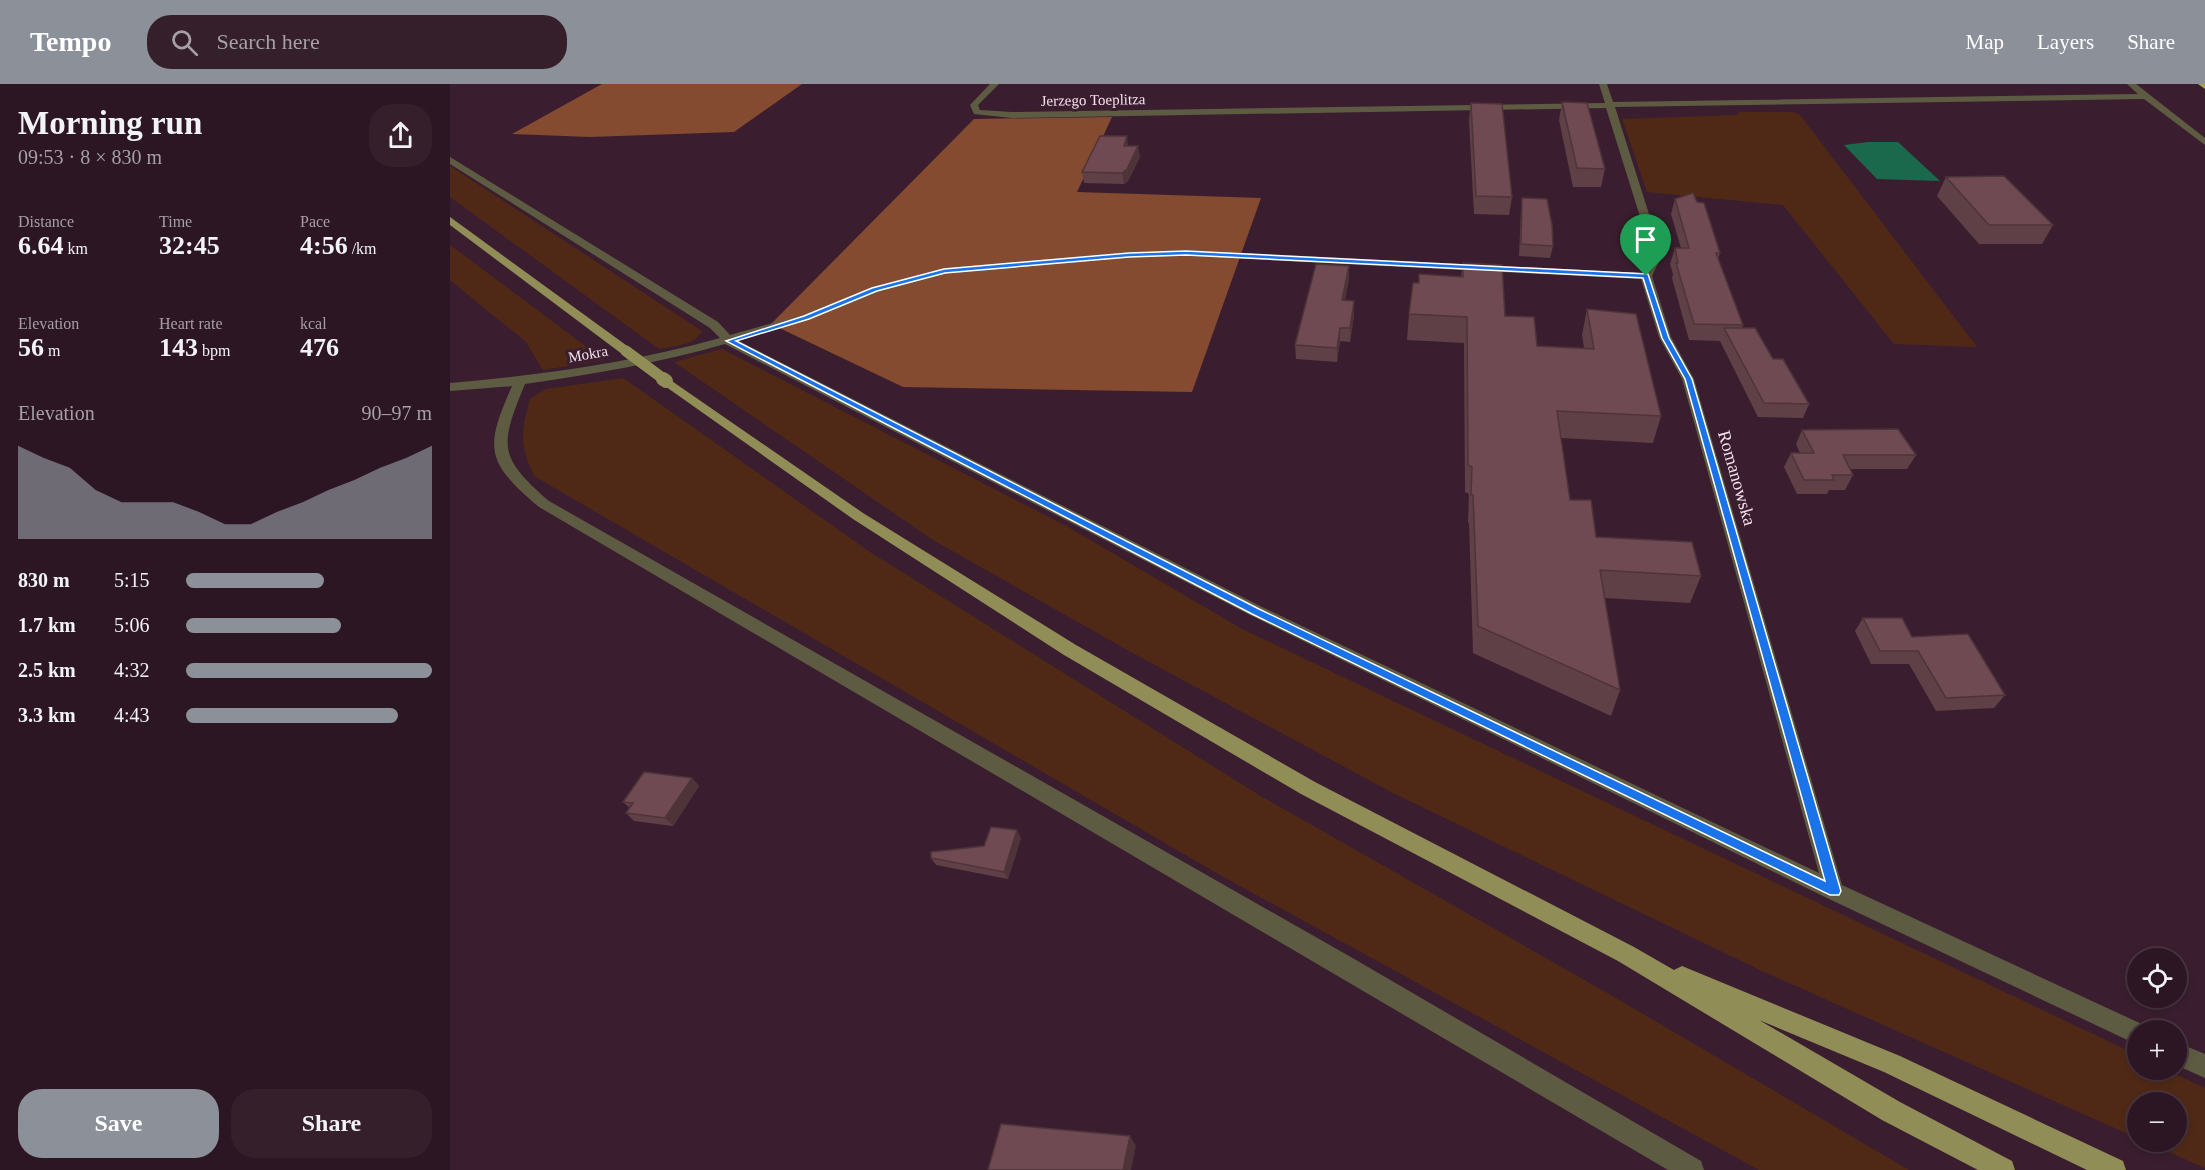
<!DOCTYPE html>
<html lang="en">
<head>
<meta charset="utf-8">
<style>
	body { margin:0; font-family:Georgia,serif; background:#341f2b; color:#f1f3f6; height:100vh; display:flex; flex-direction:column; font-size:22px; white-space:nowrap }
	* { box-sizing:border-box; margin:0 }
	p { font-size:20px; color:#a69fa6 }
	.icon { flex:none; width:33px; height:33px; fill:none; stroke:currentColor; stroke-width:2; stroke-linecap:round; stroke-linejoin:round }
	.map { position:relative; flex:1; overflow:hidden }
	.sheet { display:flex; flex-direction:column; background:#2c1623; width:450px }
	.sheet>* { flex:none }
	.buttons { position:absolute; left:1677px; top:864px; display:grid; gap:12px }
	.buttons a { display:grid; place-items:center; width:60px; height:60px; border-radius:50%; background:#2c1623; box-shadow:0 3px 9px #0003,0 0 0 2px #483541; font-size:30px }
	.pin { position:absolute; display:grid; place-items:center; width:51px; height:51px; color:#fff; margin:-62px -26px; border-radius:50% 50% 50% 0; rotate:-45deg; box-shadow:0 0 6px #0007 }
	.pin .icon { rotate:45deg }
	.round { display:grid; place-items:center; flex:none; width:63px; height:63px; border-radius:24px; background:#341f2b }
	.overview { display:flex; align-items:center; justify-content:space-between; height:102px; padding:0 18px }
	h1 { font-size:33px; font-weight:700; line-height:45px }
	.metrics { display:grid; grid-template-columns:repeat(3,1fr); gap:9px; height:102px; padding:6px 18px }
	.metrics div { display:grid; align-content:center }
	.metrics b { font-size:26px; font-weight:700 }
	.metrics small { font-size:16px; font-weight:400 }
	.metrics p { font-size:16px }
	.chart { height:168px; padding:12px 18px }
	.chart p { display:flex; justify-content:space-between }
	.chart svg { width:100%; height:108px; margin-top:6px; fill:#8c9099; opacity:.7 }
	.primary-button { display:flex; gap:12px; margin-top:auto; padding:12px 18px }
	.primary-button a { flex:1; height:69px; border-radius:24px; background:#8c9099; color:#fff; font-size:24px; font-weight:700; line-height:69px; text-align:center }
	.primary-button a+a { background:#341f2b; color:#f1f3f6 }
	ul { padding:0 18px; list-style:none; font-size:20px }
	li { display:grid; grid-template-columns:96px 72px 1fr; align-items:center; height:45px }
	li i { height:15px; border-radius:8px; background:#8c9099 }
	header { display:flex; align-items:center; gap:36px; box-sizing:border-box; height:84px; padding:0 30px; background:#8c9099; color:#fff }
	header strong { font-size:28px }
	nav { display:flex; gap:33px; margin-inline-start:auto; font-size:21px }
	.search { width:420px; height:54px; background:#341f2b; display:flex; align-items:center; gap:15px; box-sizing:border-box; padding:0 21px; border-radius:24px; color:#a69fa6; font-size:22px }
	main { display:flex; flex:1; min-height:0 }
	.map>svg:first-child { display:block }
	.green { fill:#502916 }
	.forest { fill:#854b31 }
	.water { fill:#1b694d }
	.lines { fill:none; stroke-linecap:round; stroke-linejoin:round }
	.minor { fill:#5d5b42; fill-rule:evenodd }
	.primary { fill:#918d57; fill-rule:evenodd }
	.motorway { fill:#a5a05e; fill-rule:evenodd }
	.primary-bridge-far1 { stroke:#918d57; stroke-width:11 }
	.primary-bridge { stroke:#918d57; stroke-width:14 }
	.wall { fill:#5f4047 }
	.shaded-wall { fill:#4e3439 }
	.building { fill:#6f4a52; stroke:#4e3439; stroke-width:1.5 }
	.route { fill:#1a73e8; stroke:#fff; stroke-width:1.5; fill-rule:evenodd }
	.labels { text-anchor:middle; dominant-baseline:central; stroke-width:6; stroke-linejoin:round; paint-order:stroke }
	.far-street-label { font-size:15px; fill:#f5e1ec; stroke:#3a1e2f }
	.street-label { font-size:18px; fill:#f5e1ec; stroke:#3a1e2f }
</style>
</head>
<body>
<header>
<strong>Tempo</strong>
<div class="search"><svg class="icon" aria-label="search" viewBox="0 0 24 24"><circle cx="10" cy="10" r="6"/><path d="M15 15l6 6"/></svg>Search here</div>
<nav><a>Map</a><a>Layers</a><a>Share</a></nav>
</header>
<main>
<section class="sheet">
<div class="overview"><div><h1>Morning run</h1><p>09:53 · 8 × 830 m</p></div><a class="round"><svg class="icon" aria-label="share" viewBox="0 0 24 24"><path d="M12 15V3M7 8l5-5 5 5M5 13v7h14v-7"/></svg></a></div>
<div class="metrics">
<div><p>Distance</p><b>6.64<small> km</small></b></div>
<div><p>Time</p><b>32:45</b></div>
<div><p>Pace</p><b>4:56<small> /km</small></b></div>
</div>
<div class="metrics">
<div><p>Elevation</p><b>56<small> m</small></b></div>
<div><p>Heart rate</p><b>143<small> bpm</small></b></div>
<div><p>kcal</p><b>476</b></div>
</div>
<div class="chart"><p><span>Elevation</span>90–97 m</p>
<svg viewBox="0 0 160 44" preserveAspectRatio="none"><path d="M0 44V6L10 11L20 15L30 24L40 29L50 29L60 29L70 33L80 38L90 38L100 33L110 29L120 24L130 20L140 15L150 11L160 6V44z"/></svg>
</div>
<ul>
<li><b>830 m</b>5:15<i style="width:56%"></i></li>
<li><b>1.7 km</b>5:06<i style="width:63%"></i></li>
<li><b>2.5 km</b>4:32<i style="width:100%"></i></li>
<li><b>3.3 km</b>4:43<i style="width:86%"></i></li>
</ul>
<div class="primary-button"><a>Save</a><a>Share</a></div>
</section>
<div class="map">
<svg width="1755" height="1086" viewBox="0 0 1755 1086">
	<rect width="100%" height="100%" fill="#3a1e2f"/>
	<!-- green -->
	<g class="green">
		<polygon points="1289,28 1343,28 1350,31 1527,263 1444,260 1333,121 1197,108 1172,35 1288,31"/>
		<path d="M0,82l252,165c-8,15 -28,15 -43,18l-209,-152z"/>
		<polygon points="0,161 154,276 93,286 76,258 0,196"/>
		<polygon points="272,265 618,443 792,545 1687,971 1688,986 1717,986 1755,1004 1755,1084 1696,1058 1726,1058 1726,1018 1688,1018 1687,1054 1310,886 943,709 681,568 483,456 224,278"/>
		<path d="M173,294l247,174 389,243 350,199 300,176h-150l-539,-295 -686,-399c-15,-33 -13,-43 -4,-77l16,-10z"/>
	</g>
	<!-- forest -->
	<g class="forest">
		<polygon points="152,0 352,0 284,48 140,53 62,50"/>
		<polygon points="662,33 627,108 811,114 742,308 453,303 321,240 524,35"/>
	</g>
	<!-- water -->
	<polygon class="water" points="1418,58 1448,58 1490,97 1427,95 1394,61"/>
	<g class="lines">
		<!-- minor -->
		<g class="minor">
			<path d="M540,0h9l-21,21 2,5 32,2 593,-9 -6,-19h8l6,18 525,-8 -11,-10h9l69,54v7l-61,-46 -529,8 47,148 -10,21 19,61 23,42 148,506 304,141 2,4h-10v15l-311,-147 -577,-283 -525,-271c-65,19 -132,30 -200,40 -25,61 -28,72 24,117l807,459 345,201 3,9h-36l-1129,-663c-53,-45 -55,-58 -27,-121l-62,5v-8c91,-8 181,-20 270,-45l-10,-10 -260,-164v-7l268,165 12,13 72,-20 69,-27 73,-20 185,-16 57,-2 456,23 10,-18 -46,-147 -594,10 -38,-4 -4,-9zM736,172l455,23 18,58 23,42 137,494 -557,-266 -525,-267 73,-21 69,-27 66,-18 184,-16z"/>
			<polygon points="1726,958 1755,970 1755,994 1726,981"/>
		</g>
		<!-- primary -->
		<g class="primary">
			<polygon points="0,133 180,264 180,270 172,270 0,141"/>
			<polygon points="216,293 413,429 626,561 865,698 1184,863 1224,886 1232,882 1450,972 1673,1077 1676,1086 1637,1086 1434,988 1309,936 1450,1018 1562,1077 1565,1086 1528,1086 1432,1036 1168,877 851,710 614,571 403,435 212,300 210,297"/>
		</g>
		<!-- motorway -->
		<polygon class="motorway" points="1748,0 1755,0 1755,5"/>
		<!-- primary-bridge-far1 -->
		<polyline class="primary-bridge-far1" points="176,267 215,296"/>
		<!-- primary-bridge -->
		<polyline class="primary-bridge" points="213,295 216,297"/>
	</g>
	<!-- wall -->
	<g class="wall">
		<polygon points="1112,18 1155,85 1151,103 1123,103 1109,36"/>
		<polygon points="1021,19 1062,113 1059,131 1024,130 1019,36"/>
		<polygon points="678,62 690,73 678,97 674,100 634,99 632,88"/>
		<polygon points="1496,93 1603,141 1592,160 1529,160 1487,112"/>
		<polygon points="1072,114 1103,162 1100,174 1069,172 1071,126"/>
		<polygon points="1225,115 1247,118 1270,169 1268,176 1293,241 1292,244 1323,275 1359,320 1353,334 1308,333 1270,257 1239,256 1222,194 1223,190 1220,180 1225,164 1231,164 1221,130"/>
		<polygon points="1013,179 1055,232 1087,262 1134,264 1132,251 1137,225 1211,332 1203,359 1111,354 1120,416 1146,453 1251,492 1240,519 1155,514 1170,606 1161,632 1023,569 1019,439 1018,439 1019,410 1015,408 1014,259 957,256 959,230 969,199 1011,193"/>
		<polygon points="899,195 895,216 904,217 904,231 900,258 890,257 887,278 846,275 845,261"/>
		<polygon points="1352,346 1466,371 1457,385 1400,385 1403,391 1395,406 1379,406 1377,410 1347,410 1334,383 1341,369 1350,369 1346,360"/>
		<polygon points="1413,534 1462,553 1555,611 1544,624 1486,627 1459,580 1421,580 1405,547"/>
		<polygon points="242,694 249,702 223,742 184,737 176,729 180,724 173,718"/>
		<polygon points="571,754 558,795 486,781 481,774"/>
	</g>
	<!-- shaded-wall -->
	<g class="shaded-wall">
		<polygon points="677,52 678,63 674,62"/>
		<polygon points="688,62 690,73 678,97 674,100 672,89"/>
		<polygon points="899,182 899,195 892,230 892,216"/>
		<polygon points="904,217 904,231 900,258 900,244"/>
		<polygon points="890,244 890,257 887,278 887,264"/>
		<polygon points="242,694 249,702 223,742 215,734"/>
		<polygon points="567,746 571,754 558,795 554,788"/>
		<polygon points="680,1052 686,1062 681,1086 673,1086"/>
	</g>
	<!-- building -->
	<g class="building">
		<polygon points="1112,18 1137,19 1155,85 1127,84"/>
		<polygon points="1021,19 1052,20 1062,113 1026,112"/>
		<polygon points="650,52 677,52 674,62 688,62 677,85 672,89 632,88"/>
		<polygon points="1554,92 1603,141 1539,141 1496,93"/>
		<polygon points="1243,109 1247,118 1254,119 1270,169 1266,169 1293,241 1244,240 1226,179 1228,179 1225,164 1239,164 1225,115"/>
		<polygon points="1072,114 1097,115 1102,141 1103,162 1071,160"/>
		<polygon points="1013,179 1052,181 1055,232 1084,233 1087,262 1144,265 1137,225 1186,230 1211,332 1107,327 1120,416 1141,416 1146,453 1242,458 1251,492 1150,486 1170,606 1028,542 1023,411 1021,411 1022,383 1018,381 1017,233 959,230 963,199 969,199 969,190 1013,193"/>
		<polygon points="866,180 899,182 892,216 904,217 900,244 890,244 887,264 845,261"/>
		<polygon points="1274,244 1305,244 1323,275 1333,275 1359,320 1314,319"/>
		<polygon points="1448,345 1466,371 1393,371 1403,391 1382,391 1384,396 1354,396 1341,369 1364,369 1352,346"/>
		<polygon points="1413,534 1452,534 1462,553 1518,550 1555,611 1496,614 1468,567 1430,567"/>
		<polygon points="194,688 242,694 215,734 176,729 183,719 173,718"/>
		<polygon points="541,743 567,746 554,788 481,774 481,768 534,762"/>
		<polygon points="551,1040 680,1052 673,1086 538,1086"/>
	</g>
	<!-- route -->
	<path class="route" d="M736,167l462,23 21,64 23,41 149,512 -2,4h-9l-578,-281 -526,-273 78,-25 68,-28 72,-19 185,-16zM736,171l457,23 19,60 23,41 140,502 -566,-272 -523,-268 73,-22 68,-28 68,-18 184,-16z"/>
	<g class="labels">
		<!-- far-street labels -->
		<g class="far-street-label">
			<text transform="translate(643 16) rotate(-1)">Jerzego Toeplitza</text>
			<text transform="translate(138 270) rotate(-10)">Mokra</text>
		</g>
		<!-- street labels -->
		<g class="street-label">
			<text transform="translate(1287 394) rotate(74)">Romanowska</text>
		</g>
	</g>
</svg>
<div class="buttons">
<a><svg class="icon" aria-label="locate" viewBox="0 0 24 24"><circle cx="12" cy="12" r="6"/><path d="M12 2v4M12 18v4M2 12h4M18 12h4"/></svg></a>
<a>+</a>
<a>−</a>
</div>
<div class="pin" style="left:1196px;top:192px;background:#1e9e55"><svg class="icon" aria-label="arrive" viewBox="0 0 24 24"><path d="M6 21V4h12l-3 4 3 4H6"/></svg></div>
</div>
</main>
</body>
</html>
